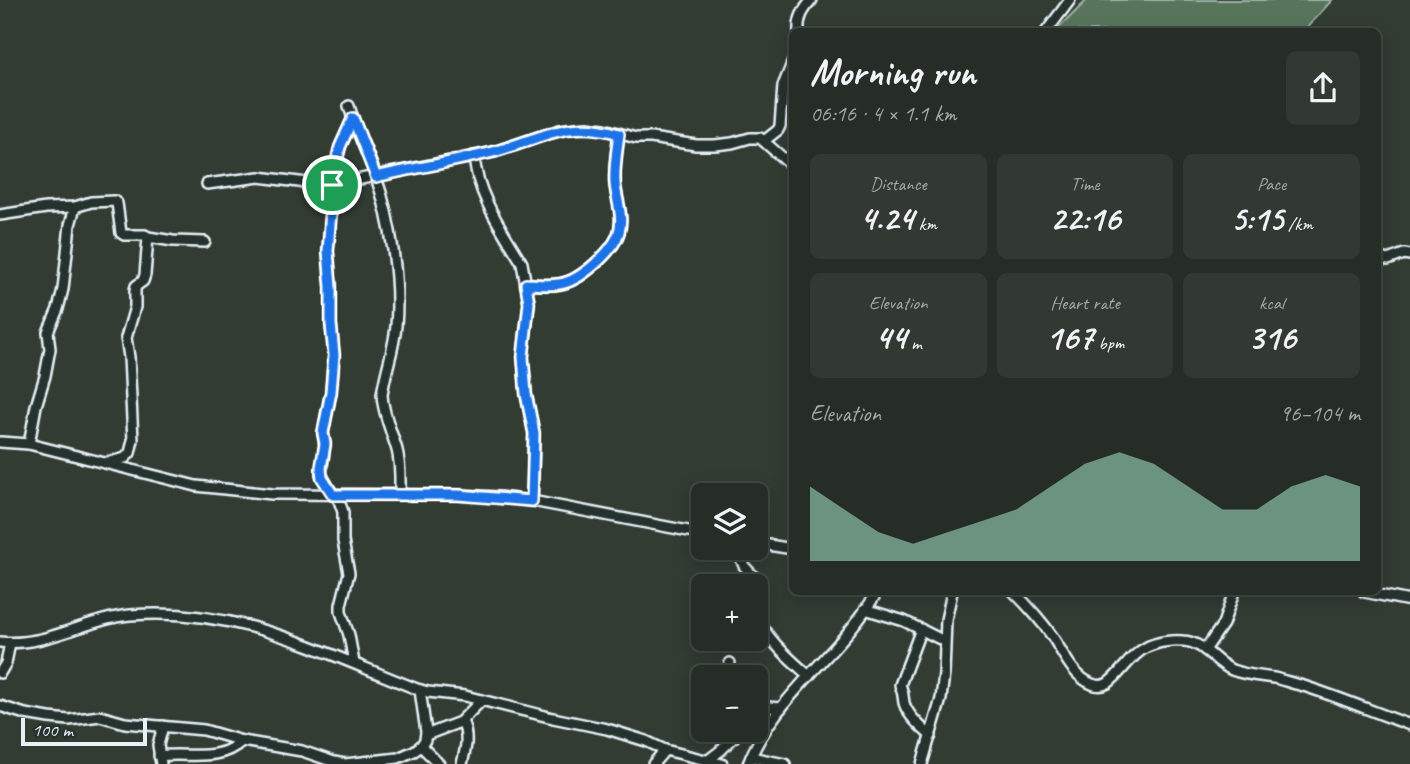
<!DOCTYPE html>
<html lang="en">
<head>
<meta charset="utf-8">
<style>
	body { margin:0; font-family:Caveat,sans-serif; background:#323932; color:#f1f3f6; height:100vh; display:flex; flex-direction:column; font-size:26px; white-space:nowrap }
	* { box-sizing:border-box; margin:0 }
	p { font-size:23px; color:#a4a8a7 }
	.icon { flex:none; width:38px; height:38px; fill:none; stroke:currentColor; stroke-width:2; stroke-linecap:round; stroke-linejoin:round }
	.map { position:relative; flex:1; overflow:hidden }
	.side { position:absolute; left:789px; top:28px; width:592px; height:567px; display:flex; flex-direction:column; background:#262d26; border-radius:10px; box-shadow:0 4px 18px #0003,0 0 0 2px #424943 }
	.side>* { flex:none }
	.buttons { position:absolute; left:691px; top:483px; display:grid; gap:14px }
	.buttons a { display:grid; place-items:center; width:77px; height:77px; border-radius:10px; background:#262d26; box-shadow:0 4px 18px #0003,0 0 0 2px #424943; font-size:35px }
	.scale { position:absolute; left:21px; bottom:18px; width:126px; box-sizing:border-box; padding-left:7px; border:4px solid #e8f1f8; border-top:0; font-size:19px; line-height:24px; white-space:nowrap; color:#e8f1f8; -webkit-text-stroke:5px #26332d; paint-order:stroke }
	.pin { position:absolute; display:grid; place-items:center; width:60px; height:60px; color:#fff; margin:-30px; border:4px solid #fff; border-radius:50%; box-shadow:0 2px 7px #0007 }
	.round { display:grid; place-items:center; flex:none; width:74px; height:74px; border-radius:10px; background:#323932 }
	.overview { display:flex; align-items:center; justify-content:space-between; height:119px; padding:0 21px }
	h1 { font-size:38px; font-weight:600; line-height:52px }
	.stats { display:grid; grid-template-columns:repeat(3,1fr); gap:10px; height:119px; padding:7px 21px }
	.stats div { display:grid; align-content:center; border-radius:10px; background:#323932; text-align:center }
	.stats b { font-size:35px; font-weight:600 }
	.stats small { font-size:19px; font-weight:400 }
	.stats p { font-size:19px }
	.chart { height:196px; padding:14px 21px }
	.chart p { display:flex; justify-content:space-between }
	.chart svg { width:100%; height:126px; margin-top:7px; fill:#8abfa5; opacity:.7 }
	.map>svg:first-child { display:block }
	.green { fill:#58745c; stroke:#a0b2aa; stroke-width:2 }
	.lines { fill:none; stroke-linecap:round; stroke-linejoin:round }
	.minor-casing { stroke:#e8f1f8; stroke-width:14 }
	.minor { stroke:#26332d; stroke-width:9 }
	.route-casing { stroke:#fff; stroke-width:14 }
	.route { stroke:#1a73e8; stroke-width:9 }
</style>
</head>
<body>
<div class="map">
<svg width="1410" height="764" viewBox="0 0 1410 764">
	<rect width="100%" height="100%" fill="#323c33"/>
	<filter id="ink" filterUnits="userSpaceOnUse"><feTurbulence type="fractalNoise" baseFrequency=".0143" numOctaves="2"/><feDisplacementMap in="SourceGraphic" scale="14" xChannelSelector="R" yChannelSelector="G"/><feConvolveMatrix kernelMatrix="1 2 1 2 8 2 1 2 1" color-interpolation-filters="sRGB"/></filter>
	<g filter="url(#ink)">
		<!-- green -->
		<polygon class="green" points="1087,0 1332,0 1304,31 1056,31"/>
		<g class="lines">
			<defs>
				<g id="minor">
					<path d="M799,32c-1,-14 4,-22 13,-32"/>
					<polyline points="1046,32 1070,0"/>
					<path d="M349,106c7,24 19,47 27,71 15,43 24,104 20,149 -2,24 -11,46 -14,69 1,20 10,37 15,55 4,15 3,30 3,45"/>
					<polyline points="764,141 778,130 780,126 783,86 793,61"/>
					<path d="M474,156c3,40 28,73 48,107l7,40 -6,54 3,37 8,39 -2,68"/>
					<polyline points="207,184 259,177 315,184 341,183 494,152 560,130 587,127 604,129 636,138 651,138 696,145 715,145 732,143 750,138 760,138 793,167"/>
					<polyline points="0,215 46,208 75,207 91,202 114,201 117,203 121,233 124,235 145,235 148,237 145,275 143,281 136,286 135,290 135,307 126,338 129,357 133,440 130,453 125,458 105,463"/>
					<polyline points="148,237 173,241 205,242"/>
					<polyline points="1377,257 1388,260 1404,254 1410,255"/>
					<path d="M526,284c11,0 22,2 33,0 20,-2 55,-33 60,-52 5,-16 -3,-34 -4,-49 -1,-17 2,-33 4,-49"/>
					<polyline points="0,442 29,444 196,486 272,494 458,495 499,497 532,501 704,534"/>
					<polyline points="29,444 36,406 45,376 50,349 48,332 58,309 63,289 70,225 75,207"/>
					<polyline points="333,495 321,474 325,444 323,433 331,392 334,355 331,324 331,287 328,251 334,172 340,147 353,118"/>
					<polyline points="337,495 343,512 343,541 349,573 341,605 341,612 349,635 354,663"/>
					<polyline points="756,543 793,549"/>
					<polyline points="736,548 744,566 758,581 756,597"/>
					<path d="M1014,592c13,13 27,28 38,44 11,16 20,40 40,48 5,2 11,2 16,-1 14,-10 22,-28 39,-36 10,-5 25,-7 36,-6 21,1 31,21 49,29 13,5 28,6 42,8 9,2 17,5 26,7 37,11 73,27 110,40"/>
					<polyline points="1364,592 1410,601"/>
					<polyline points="865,609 904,621 944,641"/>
					<path d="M756,615c11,25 33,43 53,61"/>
					<path d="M921,629l-21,56c3,6 3,11 4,18 4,13 17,24 27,33"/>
					<path d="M0,642c47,5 86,-23 130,-27 107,-9 191,37 287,74l11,3 37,4 88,22 54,11 39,12 19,9 57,14"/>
					<polyline points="1205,650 1223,624 1234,592"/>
					<polyline points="0,673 6,663 10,643"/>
					<polyline points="726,677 730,663"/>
					<polyline points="0,706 25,714 49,718 69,720 100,716 125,723 204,730 242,741 302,751 334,762 345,764 398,758 414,751 421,746 425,740 426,732 420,690"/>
					<polyline points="756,717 768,707 781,708"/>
					<polyline points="426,735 460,722 482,700"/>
					<polyline points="421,746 439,764"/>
					<path d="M159,756c29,-4 59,7 83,-15"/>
					<polyline points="751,757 785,764"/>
					<polyline points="707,761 720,751 741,730"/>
					<polyline points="161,764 158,745 163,726"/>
					<path d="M462,764c4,-16 7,-28 0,-43"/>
					<polyline points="653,764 665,750"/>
					<path d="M748,764c26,-68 93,-110 129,-172"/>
					<polyline points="922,764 941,699 944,674 946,620 952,592"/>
				</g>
			</defs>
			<!-- minor casing -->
			<use href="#minor" class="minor-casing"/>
			<!-- minor -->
			<use href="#minor" class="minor"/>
		</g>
	</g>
	<g class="lines" filter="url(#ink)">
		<defs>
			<path id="route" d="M353,118l23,59c39,-9 79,-15 117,-25 49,-13 72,-34 126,-18 -2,16 -5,32 -4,49 1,16 9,33 4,49 -5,19 -40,50 -60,52 -11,2 -22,0 -33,0l3,19 -6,54 3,37 8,39 -2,68 -74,-6h-125l-11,-17 -1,-10 4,-24 -2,-11 8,-41 3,-37 -3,-31v-37l-3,-36 6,-79 6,-25z"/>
		</defs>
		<!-- route casing -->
		<use href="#route" class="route-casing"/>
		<!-- route -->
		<use href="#route" class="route"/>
	</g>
</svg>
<div class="buttons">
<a><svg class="icon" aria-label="layers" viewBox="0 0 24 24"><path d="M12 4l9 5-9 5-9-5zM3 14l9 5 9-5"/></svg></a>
<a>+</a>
<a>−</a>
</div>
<div class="scale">100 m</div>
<div class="pin" style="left:332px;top:185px;background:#1e9e55"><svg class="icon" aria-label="arrive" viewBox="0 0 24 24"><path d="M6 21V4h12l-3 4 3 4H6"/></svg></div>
<section class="side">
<div class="overview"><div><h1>Morning run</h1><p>06:16 · 4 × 1.1 km</p></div><a class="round"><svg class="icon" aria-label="share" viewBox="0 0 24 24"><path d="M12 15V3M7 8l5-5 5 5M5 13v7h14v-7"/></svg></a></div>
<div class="stats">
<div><p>Distance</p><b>4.24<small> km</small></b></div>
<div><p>Time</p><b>22:16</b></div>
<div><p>Pace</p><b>5:15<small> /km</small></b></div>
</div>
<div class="stats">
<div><p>Elevation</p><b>44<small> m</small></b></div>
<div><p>Heart rate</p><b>167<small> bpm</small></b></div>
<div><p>kcal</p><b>316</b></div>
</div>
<div class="chart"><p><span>Elevation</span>96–104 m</p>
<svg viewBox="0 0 160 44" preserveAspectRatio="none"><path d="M0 44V18L10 26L20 34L30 38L40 34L50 30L60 26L70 18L80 10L90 6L100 10L110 18L120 26L130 26L140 18L150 14L160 18V44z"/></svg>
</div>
</section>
</div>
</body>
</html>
